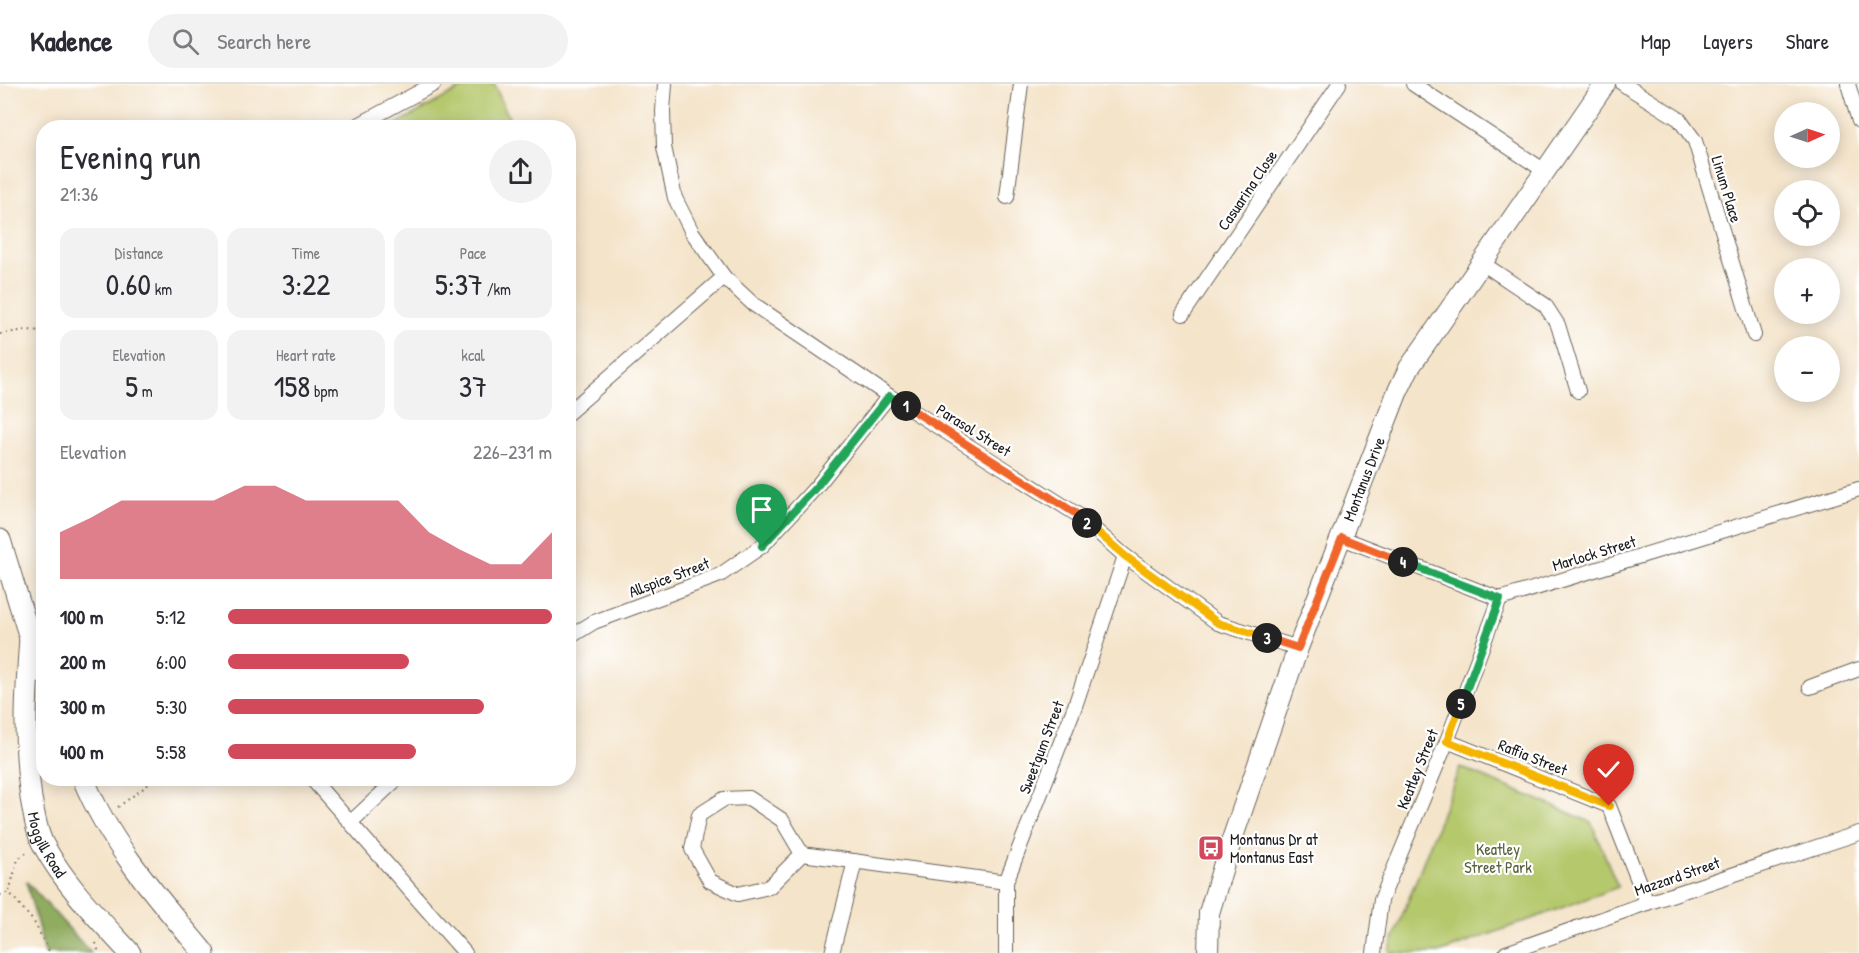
<!DOCTYPE html>
<html lang="en">
<head>
<meta charset="utf-8">
<style>
	body { margin:0; font-family:"Patrick Hand",sans-serif; background:#f2f2f3; color:#2b2b33; height:100vh; display:flex; flex-direction:column; font-size:22px; white-space:nowrap }
	* { box-sizing:border-box; margin:0 }
	p { font-size:20px; color:#7c7c81 }
	.icon { flex:none; width:33px; height:33px; fill:none; stroke:currentColor; stroke-width:2; stroke-linecap:round; stroke-linejoin:round }
	.map { position:relative; flex:1; overflow:hidden }
	.drawer { position:absolute; left:36px; top:36px; width:540px; height:666px; display:flex; flex-direction:column; background:#fff; border-radius:24px; box-shadow:0 3px 15px #0003 }
	.drawer>* { flex:none }
	.needle { width:39px; rotate:87deg }
	.fabs { position:absolute; left:1774px; top:18px; display:grid; gap:12px }
	.fabs a { display:grid; place-items:center; width:66px; height:66px; border-radius:50%; background:#fff; box-shadow:0 3px 15px #0003; font-size:30px }
	.pin { position:absolute; display:grid; place-items:center; width:51px; height:51px; color:#fff; margin:-62px -26px; border-radius:50% 50% 50% 0; rotate:-45deg; box-shadow:0 0 6px #0007 }
	.pin .icon { rotate:45deg }
	.km { position:absolute; width:30px; height:30px; margin:-15px; border-radius:50%; background:#222; color:#fff; font-size:16px; line-height:30px; text-align:center }
	.round { display:grid; place-items:center; flex:none; width:63px; height:63px; border-radius:32px; background:#f2f2f3 }
	.overview { display:flex; align-items:center; justify-content:space-between; height:102px; padding:0 24px }
	h1 { font-size:33px; font-weight:600; line-height:45px }
	.figures { display:grid; grid-template-columns:repeat(3,1fr); gap:9px; height:102px; padding:6px 24px }
	.figures div { display:grid; align-content:center; border-radius:15px; background:#f2f2f3; text-align:center }
	.figures b { font-size:30px; font-weight:600 }
	.figures small { font-size:16px; font-weight:400 }
	.figures p { font-size:16px }
	.chart { height:168px; padding:12px 24px }
	.chart p { display:flex; justify-content:space-between }
	.chart svg { width:100%; height:108px; margin-top:6px; fill:#d1495b; opacity:.7 }
	ul { padding:0 24px; list-style:none; font-size:20px }
	li { display:grid; grid-template-columns:96px 72px 1fr; align-items:center; height:45px }
	li i { height:15px; border-radius:8px; background:#d1495b }
	header { display:flex; align-items:center; gap:36px; box-sizing:border-box; height:84px; padding:0 30px; background:#fff; border-bottom:2px solid #e1e1e2 }
	header strong { font-size:28px }
	nav { display:flex; gap:33px; margin-inline-start:auto; font-size:21px }
	.search { width:420px; height:54px; background:#f2f2f3; display:flex; align-items:center; gap:15px; box-sizing:border-box; padding:0 21px; border-radius:33px; color:#7c7c81; font-size:22px }
	.map>svg:first-child { display:block }
	.green { fill:#b5c86c; stroke:#687244; stroke-width:1.5 }
	.forest { fill:#90ac60; stroke:#56643e; stroke-width:1.5 }
	.lines { fill:none; stroke-linecap:round; stroke-linejoin:round }
	.street-casing { stroke:#686259; stroke-width:16 }
	.secondary-casing { stroke:#686259; stroke-width:22 }
	.primary-casing { stroke:#686259; stroke-width:23 }
	.path { stroke:#686259; stroke-width:2; stroke-dasharray:1.5 4.5; stroke-linecap:butt }
	.street { stroke:#fff; stroke-width:14 }
	.secondary { stroke:#fff; stroke-width:20 }
	.primary { stroke:#fff; stroke-width:21 }
	.split-1-casing { stroke:#fff; stroke-width:12 }
	.split-2-casing { stroke:#fff; stroke-width:12 }
	.split-3-casing { stroke:#fff; stroke-width:12 }
	.split-4-casing { stroke:#fff; stroke-width:12 }
	.split-5-casing { stroke:#fff; stroke-width:12 }
	.split-6-casing { stroke:#fff; stroke-width:12 }
	.split-1 { stroke:#22a559; stroke-width:8 }
	.split-2 { stroke:#f0652b; stroke-width:8 }
	.split-3 { stroke:#f5b400; stroke-width:8 }
	.split-4 { stroke:#f0652b; stroke-width:8 }
	.split-5 { stroke:#22a559; stroke-width:8 }
	.split-6 { stroke:#f5b400; stroke-width:8 }
	.labels { text-anchor:middle; dominant-baseline:central; stroke-width:4.5; stroke-linejoin:round; paint-order:stroke }
	.street-label { font-size:16px; fill:#1c1c1c; stroke:#fff }
	.poi-label { font-size:16px; fill:#1c1c1c; stroke:#fff; text-anchor:start }
	.park-label { font-size:16px; fill:#59613c; stroke:#fff }
</style>
</head>
<body>
<header>
<strong>Kadence</strong>
<div class="search"><svg class="icon" aria-label="search" viewBox="0 0 24 24"><circle cx="10" cy="10" r="6"/><path d="M15 15l6 6"/></svg>Search here</div>
<nav><a>Map</a><a>Layers</a><a>Share</a></nav>
</header>
<div class="map">
<svg width="1859" height="869" viewBox="0 0 1859 869">
	<rect width="100%" height="100%" fill="#fff"/>
	<filter id="ink" filterUnits="userSpaceOnUse"><feTurbulence type="fractalNoise" baseFrequency=".0167" numOctaves="2"/><feDisplacementMap in="SourceGraphic" scale="12" xChannelSelector="R" yChannelSelector="G"/><feConvolveMatrix kernelMatrix="1 2 1 2 8 2 1 2 1" color-interpolation-filters="sRGB"/></filter>
	<filter id="wash" filterUnits="userSpaceOnUse"><feTurbulence type="fractalNoise" baseFrequency=".008" numOctaves="4" result="noise"/><feDisplacementMap in="SourceGraphic" scale="24" xChannelSelector="R" yChannelSelector="G"/><feGaussianBlur stdDeviation="1.35" result="paint"/><feColorMatrix in="noise" values="0 0 0 0 0 0 0 0 0 0 0 0 0 0 0 0 0 1.4 0 .05"/><feComposite in="paint" operator="in"/></filter>
	<g filter="url(#wash)">
		<rect width="100%" height="100%" fill="#f4e4ca"/>
		<!-- green -->
		<g class="green">
			<polygon points="469,0 494,0 513,43 391,43"/>
			<polygon points="1460,683 1591,738 1618,803 1439,869 1391,869 1389,866"/>
		</g>
		<!-- forest -->
		<polygon class="forest" points="26,797 91,869 45,869"/>
	</g>
	<g filter="url(#ink)">
		<g class="lines">
			<defs>
				<g id="street">
					<polyline points="665,0 663,27 664,63 675,114 692,148 724,193 753,220 889,312 1078,431 1125,472 1218,539 1298,564"/>
					<polyline points="1413,0 1545,87"/>
					<polyline points="1623,0 1679,35 1695,57 1754,251"/>
					<polyline points="1848,0 1859,37"/>
					<polyline points="353,44 434,0"/>
					<polyline points="1007,113 1021,0"/>
					<polyline points="1482,179 1545,221 1558,241 1578,307"/>
					<polyline points="1183,230 1339,0"/>
					<polyline points="568,329 724,193"/>
					<polyline points="1342,454 1500,515 1859,405"/>
					<polyline points="568,554 594,538 720,491 762,462 817,402 889,312"/>
					<polyline points="1810,603 1859,585"/>
					<polyline points="1447,657 1609,722 1647,819"/>
					<polyline points="311,694 465,869"/>
					<polyline points="351,738 398,694"/>
					<polyline points="802,770 769,803 738,810 710,797 692,765 699,731 724,715 749,714 782,736 802,770 1006,798"/>
					<polyline points="832,869 855,777"/>
					<polyline points="1006,869 1006,798 1075,622 1125,472"/>
					<polyline points="1374,869 1381,816 1447,657 1500,515"/>
					<polyline points="1506,869 1647,819 1859,749"/>
				</g>
				<g id="secondary">
					<path id="s1" d="M1208,869l1,-40 17,-56 72,-209 99,-255 12,-25 19,-27 177,-257"/>
				</g>
				<g id="primary">
					<polyline points="0,456 30,554 44,589"/>
					<path id="s2" d="M30,554c-4,56 -7,104 1,160 3,15 5,34 13,48 22,40 55,73 86,107"/>
					<path d="M83,694c27,67 76,121 121,175"/>
				</g>
			</defs>
			<!-- street casing -->
			<use href="#street" class="street-casing"/>
			<!-- secondary casing -->
			<use href="#secondary" class="secondary-casing"/>
			<!-- primary casing -->
			<use href="#primary" class="primary-casing"/>
			<!-- path -->
			<g class="path">
				<polyline points="0,250 26,246 44,247"/>
				<polyline points="118,723 157,694"/>
				<polyline points="26,769 18,775 9,808 34,838 50,869"/>
				<polyline points="0,811 9,808"/>
				<polyline points="96,859 98,865 97,869"/>
			</g>
			<!-- street -->
			<use href="#street" class="street"/>
			<!-- secondary -->
			<use href="#secondary" class="secondary"/>
			<!-- primary -->
			<use href="#primary" class="primary"/>
		</g>
	</g>
	<g class="lines" filter="url(#ink)">
		<defs>
			<polyline id="split-1" points="762,462 817,402 889,312 906,322"/>
			<polyline id="split-2" points="906,322 1078,431 1087,439"/>
			<polyline id="split-3" points="1087,439 1125,472 1218,539 1267,554"/>
			<polyline id="split-4" points="1267,554 1298,564 1342,454 1403,478"/>
			<polyline id="split-5" points="1403,478 1500,515 1461,620"/>
			<polyline id="split-6" points="1461,620 1447,657 1609,722"/>
		</defs>
		<!-- split-1 casing -->
		<use href="#split-1" class="split-1-casing"/>
		<!-- split-2 casing -->
		<use href="#split-2" class="split-2-casing"/>
		<!-- split-3 casing -->
		<use href="#split-3" class="split-3-casing"/>
		<!-- split-4 casing -->
		<use href="#split-4" class="split-4-casing"/>
		<!-- split-5 casing -->
		<use href="#split-5" class="split-5-casing"/>
		<!-- split-6 casing -->
		<use href="#split-6" class="split-6-casing"/>
		<!-- split-1 -->
		<use href="#split-1" class="split-1"/>
		<!-- split-2 -->
		<use href="#split-2" class="split-2"/>
		<!-- split-3 -->
		<use href="#split-3" class="split-3"/>
		<!-- split-4 -->
		<use href="#split-4" class="split-4"/>
		<!-- split-5 -->
		<use href="#split-5" class="split-5"/>
		<!-- split-6 -->
		<use href="#split-6" class="split-6"/>
	</g>
	<!-- icons -->
	<defs>
		<symbol id="bus-square" viewBox="-11 -11 22 22"><rect x="-9" y="-9" width="18" height="18" rx="4" fill="#d1495b" stroke="#fff"/><path d="M-5-6H5V4H4V6H2V4H-2V6H-4V4H-5ZM-3.5-4V0h7V-4ZM-3.5 1.2v1.5H-2V1.2ZM2 1.2v1.5H3.5V1.2Z" fill="#fff"/></symbol>
	</defs>
	<g fill-rule="evenodd">
		<use href="#bus-square" x="1196" y="749" width="30" height="30"/>
	</g>
	<g class="labels">
		<!-- street labels -->
		<g class="street-label">
			<text transform="translate(1727 105) rotate(73)">Linum Place</text>
			<text transform="translate(1247 106) rotate(-56)">Casuarina Close</text>
			<text transform="translate(974 346) rotate(32)">Parasol Street</text>
			<text stroke="none"><textPath href="#s1" startOffset="501">Montanus Drive</textPath></text>
			<text transform="translate(1594 469) rotate(-17)">Marlock Street</text>
			<text transform="translate(669 493) rotate(-21)">Allspice Street</text>
			<text transform="translate(1041 663) rotate(-69)">Sweetgum Street</text>
			<text transform="translate(1533 673) rotate(22)">Raffia Street</text>
			<text transform="translate(1417 685) rotate(-68)">Keatley Street</text>
			<text stroke="none"><textPath href="#s2" startOffset="210">Moggill Road</textPath></text>
			<text transform="translate(1677 792) rotate(-19)">Mazzard Street</text>
		</g>
		<!-- poi labels -->
		<g class="poi-label">
			<text x="1230" y="755">Montanus Dr at<tspan x="1230" dy="18">Montanus East</tspan></text>
		</g>
		<!-- park labels -->
		<g class="park-label">
			<text x="1498" y="765">Keatley<tspan x="1498" dy="18">Street Park</tspan></text>
		</g>
	</g>
</svg>
<div class="fabs">
<a><svg class="needle" viewBox="-14 -14 28 28"><path d="M0-13l5 13h-10z" fill="#e53935"/><path d="M0 13l5-13h-10z" fill="#7c7c81"/></svg></a>
<a><svg class="icon" aria-label="locate" viewBox="0 0 24 24"><circle cx="12" cy="12" r="6"/><path d="M12 2v4M12 18v4M2 12h4M18 12h4"/></svg></a>
<a>+</a>
<a>−</a>
</div>
<div class="pin" style="left:762px;top:462px;background:#1e9e55"><svg class="icon" aria-label="arrive" viewBox="0 0 24 24"><path d="M6 21V4h12l-3 4 3 4H6"/></svg></div>
<div class="pin" style="left:1609px;top:722px;background:#d93025"><svg class="icon" aria-label="check" viewBox="0 0 24 24"><path d="M5 12l5 5 9-10"/></svg></div>
<b class="km" style="left:906px;top:322px">1</b>
<b class="km" style="left:1087px;top:439px">2</b>
<b class="km" style="left:1267px;top:554px">3</b>
<b class="km" style="left:1403px;top:478px">4</b>
<b class="km" style="left:1461px;top:620px">5</b>
<section class="drawer">
<div class="overview"><div><h1>Evening run</h1><p>21:36</p></div><a class="round"><svg class="icon" aria-label="share" viewBox="0 0 24 24"><path d="M12 15V3M7 8l5-5 5 5M5 13v7h14v-7"/></svg></a></div>
<div class="figures">
<div><p>Distance</p><b>0.60<small> km</small></b></div>
<div><p>Time</p><b>3:22</b></div>
<div><p>Pace</p><b>5:37<small> /km</small></b></div>
</div>
<div class="figures">
<div><p>Elevation</p><b>5<small> m</small></b></div>
<div><p>Heart rate</p><b>158<small> bpm</small></b></div>
<div><p>kcal</p><b>37</b></div>
</div>
<div class="chart"><p><span>Elevation</span>226–231 m</p>
<svg viewBox="0 0 160 44" preserveAspectRatio="none"><path d="M0 44V25L10 19L20 12L30 12L40 12L50 12L60 6L70 6L80 12L90 12L100 12L110 12L120 25L130 32L140 38L150 38L160 25V44z"/></svg>
</div>
<ul>
<li><b>100 m</b>5:12<i style="width:100%"></i></li>
<li><b>200 m</b>6:00<i style="width:56%"></i></li>
<li><b>300 m</b>5:30<i style="width:79%"></i></li>
<li><b>400 m</b>5:58<i style="width:58%"></i></li>
</ul>
</section>
</div>
</body>
</html>
